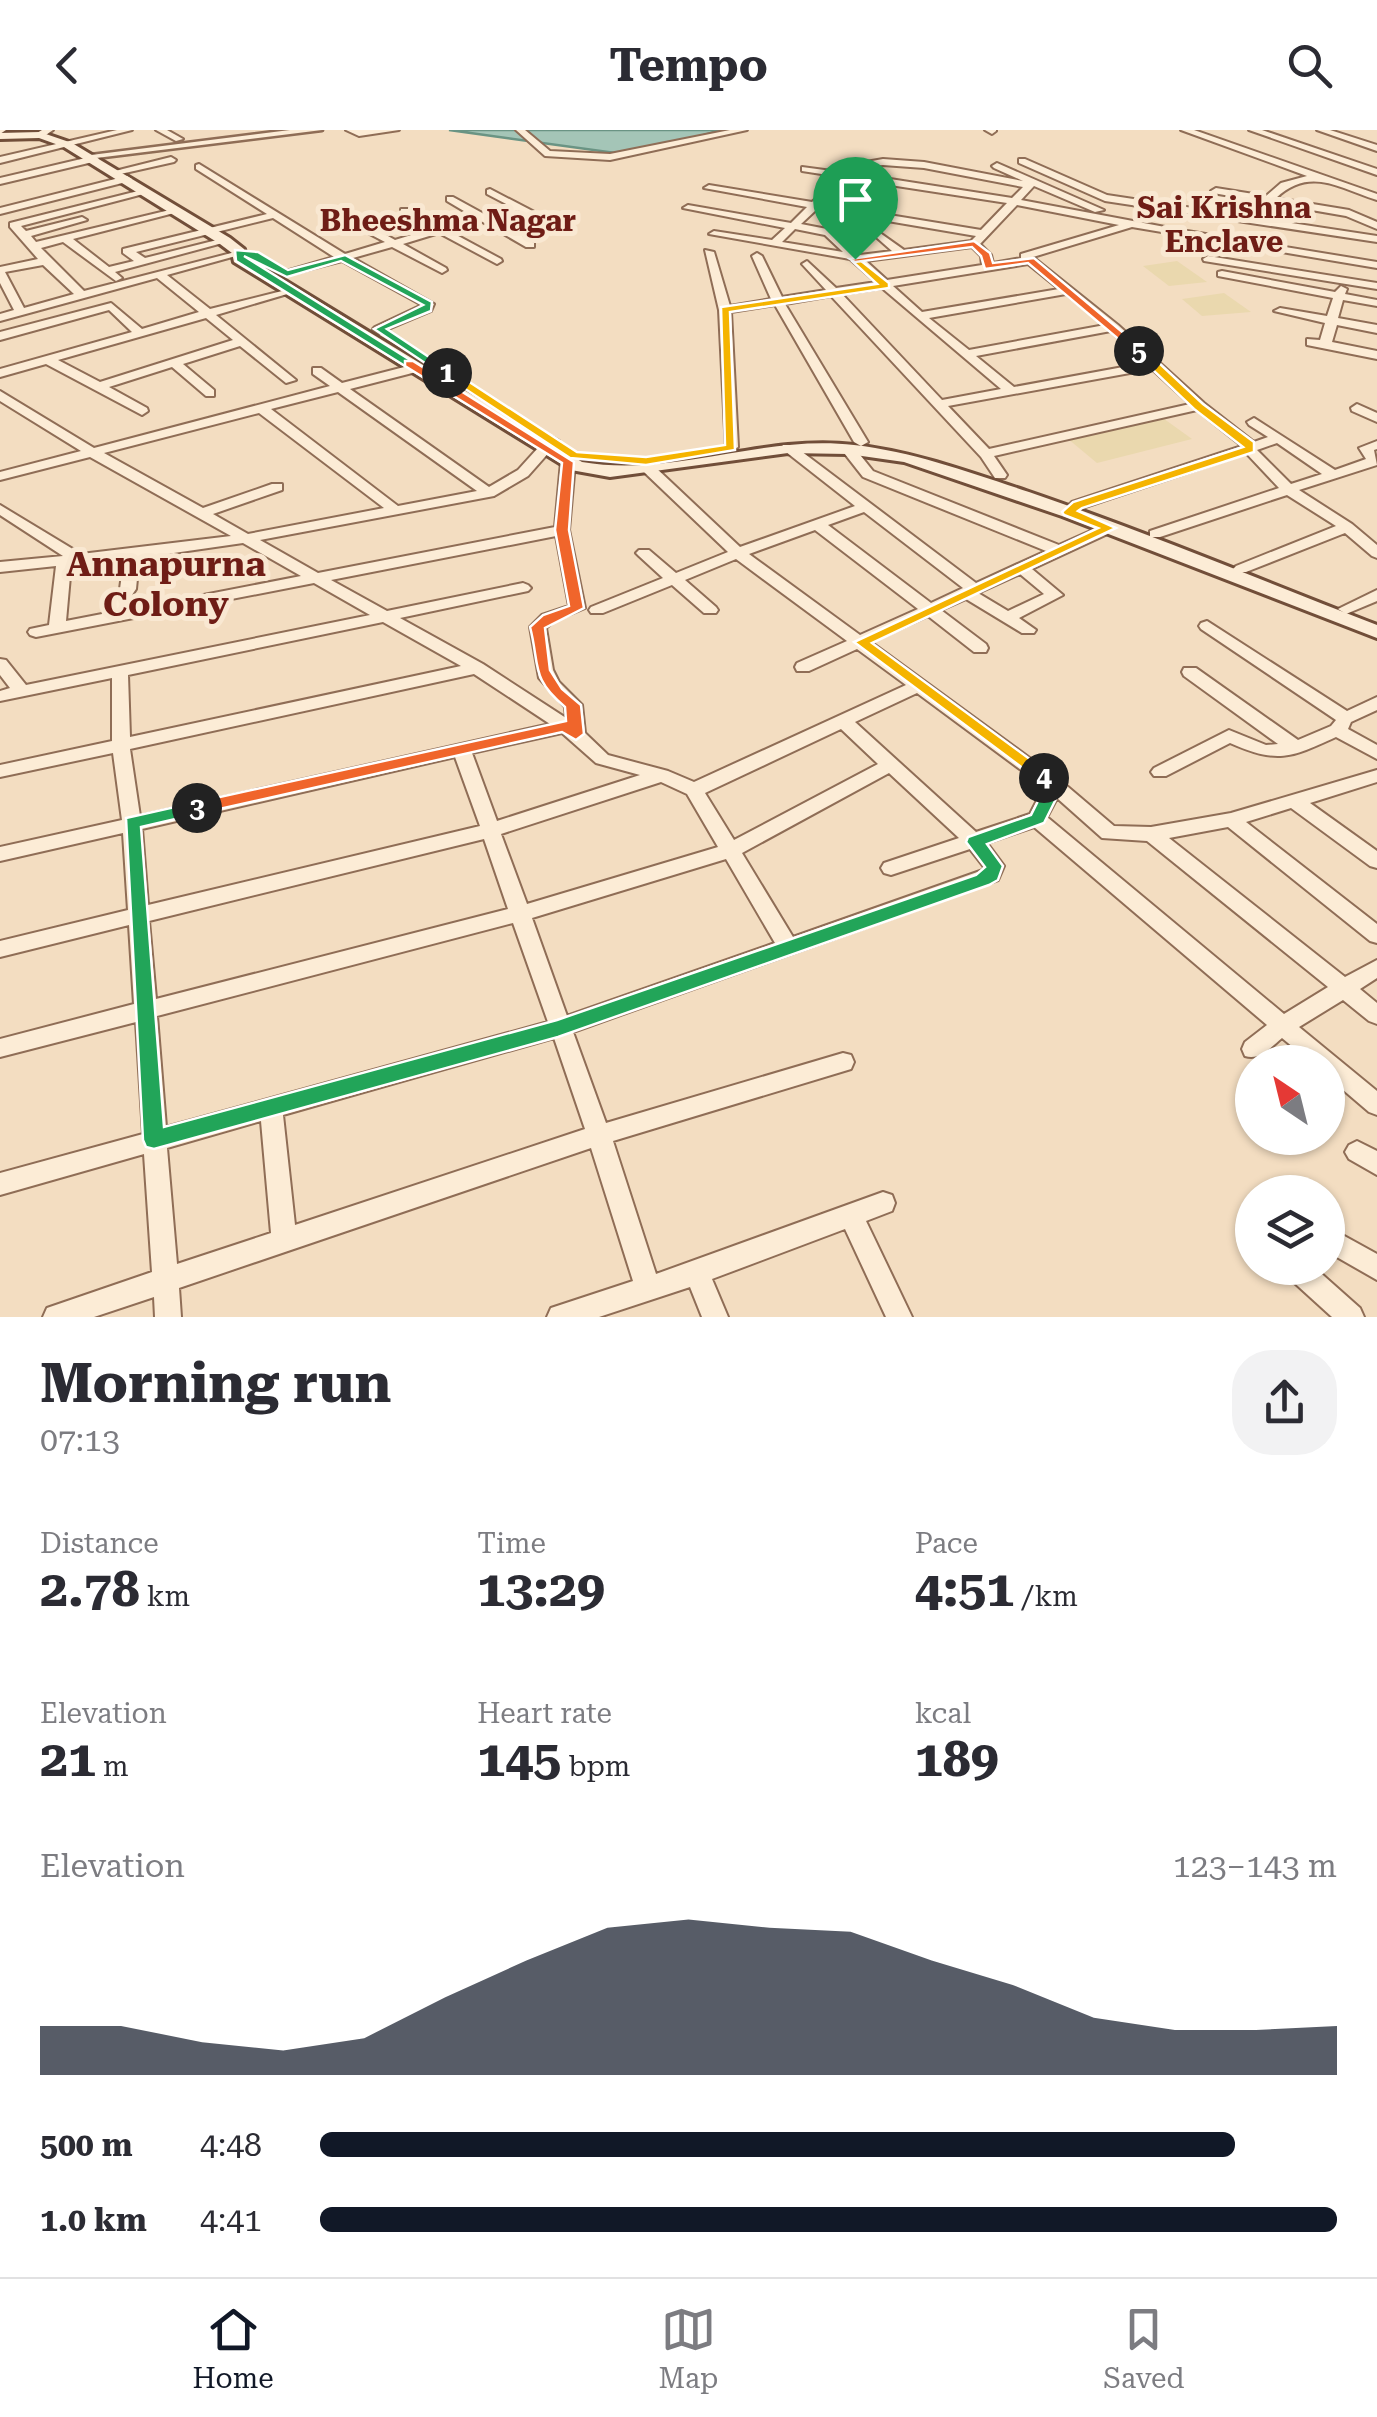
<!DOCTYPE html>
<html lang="en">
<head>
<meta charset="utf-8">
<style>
	body { margin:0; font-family:"Roboto Serif",serif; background:#f2f2f3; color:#2b2b33; height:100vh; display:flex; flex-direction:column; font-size:38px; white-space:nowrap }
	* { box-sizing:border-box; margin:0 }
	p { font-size:32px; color:#7c7c81 }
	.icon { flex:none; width:55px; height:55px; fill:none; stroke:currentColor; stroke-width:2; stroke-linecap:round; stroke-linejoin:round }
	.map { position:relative; height:1187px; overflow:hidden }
	.side { display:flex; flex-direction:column; background:#fff; flex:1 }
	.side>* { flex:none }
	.needle { width:65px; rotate:325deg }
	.controls { position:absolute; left:1235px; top:915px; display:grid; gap:20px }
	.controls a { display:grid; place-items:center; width:110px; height:110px; border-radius:50%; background:#fff; box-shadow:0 2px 8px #0004; font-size:50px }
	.pin { position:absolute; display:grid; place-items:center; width:85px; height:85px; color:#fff; margin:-102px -42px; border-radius:50% 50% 50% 0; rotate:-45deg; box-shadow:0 0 10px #0007 }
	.pin .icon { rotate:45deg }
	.km { position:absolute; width:50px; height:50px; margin:-25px; border-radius:50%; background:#222; color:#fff; font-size:28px; line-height:50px; text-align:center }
	.round { display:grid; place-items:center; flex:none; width:105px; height:105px; border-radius:40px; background:#f2f2f3 }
	.summary { display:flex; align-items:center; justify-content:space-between; height:170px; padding:0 40px }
	h1 { font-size:55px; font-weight:700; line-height:75px }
	.stats { display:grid; grid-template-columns:repeat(3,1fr); gap:15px; height:170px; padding:10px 40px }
	.stats div { display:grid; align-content:center }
	.stats b { font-size:50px; font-weight:700 }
	.stats small { font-size:28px; font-weight:400 }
	.stats p { font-size:28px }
	.chart { height:280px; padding:20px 40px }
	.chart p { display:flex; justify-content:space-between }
	.chart svg { width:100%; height:180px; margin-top:10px; fill:#111827; opacity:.7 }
	ul { padding:0 40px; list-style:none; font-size:32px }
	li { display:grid; grid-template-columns:160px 120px 1fr; align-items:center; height:75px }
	li i { height:25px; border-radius:12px; background:#111827 }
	header { display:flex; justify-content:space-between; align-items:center; height:130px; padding:0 40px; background:#fff; font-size:45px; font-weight:700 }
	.tabs { display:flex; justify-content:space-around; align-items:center; height:140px; border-top:2px solid #e1e1e2; background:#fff; font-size:28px; color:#7c7c81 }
	.tabs a { display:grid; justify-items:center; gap:5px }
	.tabs .active { color:#111827 }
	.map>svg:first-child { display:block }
	.farmland { fill:#ead8ae }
	.water { fill:#a4c5b7; stroke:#6a9484; stroke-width:2.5 }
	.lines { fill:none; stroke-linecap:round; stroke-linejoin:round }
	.minor-casing { stroke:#8f6d56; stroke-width:4 }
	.tertiary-casing { stroke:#8f6d56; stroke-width:5 }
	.secondary-casing { stroke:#714e39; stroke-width:6 }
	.minor { fill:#fcecd6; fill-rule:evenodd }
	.tertiary { fill:#fcecd6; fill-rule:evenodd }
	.secondary { fill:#fcecd6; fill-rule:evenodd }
	.split-1 { fill:#f5b400; stroke:#fff; stroke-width:2.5 }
	.split-2 { fill:#22a559; stroke:#fff; stroke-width:2.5 }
	.split-3 { fill:#f0652b; stroke:#fff; stroke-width:2.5 }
	.split-4 { fill:#22a559; stroke:#fff; stroke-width:2.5 }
	.split-5 { fill:#f5b400; stroke:#fff; stroke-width:2.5 }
	.split-6 { fill:#f0652b; stroke:#fff; stroke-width:2.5 }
	.labels { text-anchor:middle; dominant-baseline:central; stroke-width:10; stroke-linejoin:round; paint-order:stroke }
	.far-neighbourhood-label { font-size:30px; font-weight:bold; fill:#6f1d16; stroke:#f9e8d2 }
	.neighbourhood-label { font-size:35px; font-weight:bold; fill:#6f1d16; stroke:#f9e8d2 }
</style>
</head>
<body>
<header><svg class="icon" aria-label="back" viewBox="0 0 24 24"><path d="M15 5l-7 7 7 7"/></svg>Tempo<svg class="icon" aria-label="search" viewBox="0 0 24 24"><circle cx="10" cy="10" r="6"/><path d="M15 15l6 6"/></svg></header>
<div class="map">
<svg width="1377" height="1187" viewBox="0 0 1377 1187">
	<rect width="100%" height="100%" fill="#f3ddc1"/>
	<!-- farmland -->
	<g class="farmland">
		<polygon points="1177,131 1207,152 1169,156 1143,136"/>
		<polygon points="1224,163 1251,182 1202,186 1182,169"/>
		<polygon points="1160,286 1192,309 1097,333 1067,308"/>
	</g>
	<!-- water -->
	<polygon class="water" points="449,0 722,0 630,25"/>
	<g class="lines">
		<defs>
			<g id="minor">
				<polygon points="0,0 6,0 0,4"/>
				<polygon points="42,0 53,0 43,7 37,7 37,3"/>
				<polygon points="117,0 132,0 0,33 0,27"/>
				<polygon points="156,0 167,0 183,9 176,11"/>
				<polygon points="346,0 399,0 359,6"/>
				<polygon points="516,0 525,0 550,21 610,24 730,0 747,0 610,30 545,26"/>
				<polygon points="985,0 996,0 996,1 992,4"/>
				<path d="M1181,0h13l183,64v6c-38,-12 -67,-34 -101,-2l73,12 28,12v7l-31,-13 -133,-23 -2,-2 5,-3 50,8 15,-13 26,-7z"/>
				<polygon points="1249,0 1262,0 1377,39 1377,45"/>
				<polygon points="1317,0 1330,0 1377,15 1377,21"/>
				<polygon points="94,26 99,29 97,31 0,54 0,48"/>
				<polygon points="171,27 176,30 174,32 116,45 111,42"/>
				<path d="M883,29l41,3 99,19 -29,-13 -2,-2 5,-3 107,47 -9,2 -61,-26 -13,14 160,30 196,32v6l-245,-41 -99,30 85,68 86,78 50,39 14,-5 -19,-12 -2,-3 7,-4 81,52 31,-11 -7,-11 18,-7v8l-3,1 3,15 -78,25 53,34 25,21v13l-5,-2 -27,-23 -99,39h-10l-3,-3 3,-3 100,-40 -49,-31 -127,42h-10v-6l129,-43 -33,-35 -164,55 -8,7h-10l-2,-3 10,-10 170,-56 -45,-36 -203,46 13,19 -2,3h-10l-14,-21 -150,-161 -46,8 83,138 -7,4 -7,-4 -79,-137 -44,7 7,135 -7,4 -5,-1 -7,-140 -14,-60 9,2 16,54 41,-7 -19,-43 5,-3 5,3 20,41 44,-7 -24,-26 5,-3 29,27 40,-6 -26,-23 -141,-25 5,-3 58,9 13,-12 -102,-20 5,-3 103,18 16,-16 -103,-19 5,-3 103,17 29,-25 -39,-6v-4l45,6 19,-11zM883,35l41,3 99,19 -11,11 -154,-24 13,-8zM851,49l156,24 -26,27 -159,-26zM1017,75l102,20 -98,29v4l-28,5 -2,-8 -11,-11zM817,79l159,27 -5,5 -67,9 -24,-17 -5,3 17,15 -32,4 -28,-25 -31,-6zM795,99l30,6 18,17 -61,-10zM972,117l9,9 1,9 -95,15 -21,-19zM1028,134l31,25 -137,23 -29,-26zM882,158l119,101 -59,11 -100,-106zM1066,164l39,31 -136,25 -40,-32zM1111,201l34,32 -131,24 -38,-31zM1152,239l38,35 -201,45 -41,-43zM1277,313l45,31 -31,10 -34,-34z"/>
				<polygon points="1019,29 1025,29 1107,65 1377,106 1377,112 1105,71 1019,33"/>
				<path d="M199,34l146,90 40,-12 -21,-11v-4h8l23,13 36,-11 -30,-16v-4h8l32,17 33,-9 -27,-16v-4h6l31,17 26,-8 -23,-12v-4l3,-1 77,40 -9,2 -40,-21 -27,8 43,25v4h-8l-45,-26 -32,10 52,28 1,2 -5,3 -58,-31 -36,11 43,24 1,2 -5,3 -50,-26 -39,11 81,46 -3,7 -52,22 -6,-4 2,-2 47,-22 -80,-44 -59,15v-4l51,-15 -61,-39 -137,34 9,6 80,-20 5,3 -115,31 7,6 -6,3 -53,-39 -22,6 43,43 159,-41v4l-76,21 43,34 84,-21v4l-78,23 80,65 -10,3 -46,-37 -57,18 31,26v6h-8l-34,-29 -63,20 38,21 1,3 -6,4 -96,-51 -46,13v-8l132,-37 -23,-22 -109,30v-8l111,-29 31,26 57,-17 -42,-34 -157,43v-7l14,-4 -14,-27v-16l38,-8 -28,-32v-4l136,-34 5,3 -130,34 5,5 56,-14 5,3 -56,16 5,6 142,-34v4l-105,27 36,28 25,-6 -11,-8v-4l144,-35 -71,-45v-4zM43,135l31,29 -50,14 -19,-36zM206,188l27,22 -133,42 -42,-22z"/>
				<polygon points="127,46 132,49 130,51 0,84 0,78"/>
				<polygon points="1208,126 1377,153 1377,159 1204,131 1203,129"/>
				<polygon points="1222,141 1335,162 1341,156 1347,159 1345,164 1377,170 1377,176 1343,170 1338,188 1377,195 1377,203 1337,195 1332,212 1377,221 1377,229 1307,215 1307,209 1320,210 1325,193 1274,181 1280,178 1327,186 1333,168 1218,146 1218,142"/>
				<path d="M416,234l6,4 -2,3 -70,18 139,98 29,-17 29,-32 5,-1 7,4 -31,35 -34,20 -234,44 58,33 237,-46 6,-65 8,-9h10l2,3 -6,7 -6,67 16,78 -31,13 -8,7 7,42 6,12 23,23 3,28 23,22 60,16 26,11 212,-97 -49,-36 -48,22h-12l-2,-4 2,-4 50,-22 -111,-82 -51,21 31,27 2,3 -2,3h-12l-32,-28 -69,28h-12l-2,-3 2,-3 72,-29 -24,-22 -3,-3 3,-3h10l27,23 52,-21 -84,-80 -6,-11 2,-3h10l5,9 85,80 115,-41 -74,-58 2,-3h10l183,138 70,-32 -183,-74 -22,-28 2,-3h10l20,25 186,74 45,-20h10v6l-82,38 31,26 -44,23 17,12 -2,3h-12l-56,-34 -25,11 45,34 2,4 -2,4h-12l-46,-36 -57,26 190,139 53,45 37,1 80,-14 146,-43v12l-67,21 67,48v17l-7,-2 -79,-58 -45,14 131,102v19l-7,-2 -142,-114 -59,11 176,139 32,-17v18l-17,11 17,14v21l-8,-3 -26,-21 -44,27 78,64v24l-8,-3 -41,-35v-15h-17l-29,-24c-11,9 -22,23 -37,18l-3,-7 3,-7 22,-17 -233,-198 -47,16 17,23 -6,14 -425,152 33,91 237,-70 8,2 3,7 -3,7 -238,72 43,133 227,-82 9,3 3,8 -3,8 -26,10 46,96h-26l-41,-88 -133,50 16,38h-26l-12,-30 -91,30h-52l4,-9 82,-27 -42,-133 -412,140 2,29h-26l-1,-20 -60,20h-51l4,-9 105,-36 -8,-118 -144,41v-22l143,-39 -7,-112 -136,35v-18l134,-35 -5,-79 -129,32v-16l128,-31 -5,-77 -123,28v-14l122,-27 -9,-67 -113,24v-12l112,-24v-63l-112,23v-10l10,-3 -10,-13v-16l6,1 20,25 344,-70 -56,-32 -278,54 -6,-2 -2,-3 2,-3 19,-4 7,-59 -56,6v-10l63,-6 -63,-41v-10l81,49 150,-18 -141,-79 -90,23v-8l81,-21 -81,-50v-10l94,57 236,-62 -17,-12v-6h8l21,15zM338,262l139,99 -79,15 -127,-97zM259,283l125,95 -136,26 -35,-20 69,-24v-6h-10l-69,24 -99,-55zM864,382l99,76 -32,15 -103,-78zM815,400l103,79 -58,26 -111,-81zM556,406l13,70 -27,9 -12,12 9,51 26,29 1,11 -83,-54 -83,-46 128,-27 3,-3 -3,-3 -5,-2 -136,28 -56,-31zM243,413l58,33 -180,35 15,-22 3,-31zM124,429l-4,30 -18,25 -36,7 5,-56zM1020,444l24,20 -36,17 -30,-18zM383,492l78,44 -331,71 -2,-62zM474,544l76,50 -410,92 -10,-67zM917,563l127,94 -14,27 -54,18 -121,-110zM841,599l37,35 -144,76 -29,-47zM562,603l34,30 44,12 -143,46 -25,-68zM455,627l25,69 -332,79 -6,-76zM889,643l70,65 -75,25 -3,5 3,5 7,2 79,-26 14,18 -1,3 -190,67 -51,-84zM661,652l26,12 31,53 -191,57 -26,-70zM1057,668l45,40 45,3 181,146 -44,27 -237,-197zM484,709l24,70 -352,90 -7,-78zM726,729l49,84 -208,73 -35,-98zM513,793l35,99 -382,105 -9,-111zM554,908l31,91 -290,96 -12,-110zM261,991l10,112 -94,31 -10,-116z"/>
				<polygon points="1357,274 1377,283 1377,292 1352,281 1351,278"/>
				<polygon points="1377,460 1377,471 1346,484 1338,479"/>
				<path d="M1207,491l140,90 30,-14v13l-26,12 -3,7 29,16v14l-41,-22c-46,21 -58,27 -106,6l-64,33h-12l-3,-4 3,-4 75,-38 37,15 12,-1 -94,-68 -2,-4 2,-4h12l102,72 33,-14 5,-6 -135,-91 -2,-3 2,-3z"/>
				<polygon points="1357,1011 1377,1021 1377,1045 1349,1029 1345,1022 1349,1015"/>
				<polygon points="1328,1097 1377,1124 1377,1150 1328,1122"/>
				<polygon points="1285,1138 1315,1138 1360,1178 1364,1187 1332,1187 1288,1147"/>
			</g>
			<polygon id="tertiary" points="290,0 322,0 88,29 83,26"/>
			<path id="secondary" d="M40,2l32,11 158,95 14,11 2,8 336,205c90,16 180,-28 272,-17 61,7 117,28 175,47 117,40 232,88 348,133v13l-315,-122 -158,-54 -56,-8 -60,-1 -178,24 -39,-7 -337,-208 -2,-9 -12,-9 -156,-97 -25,-9 -39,1v-6z"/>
		</defs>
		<!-- minor casing -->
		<use href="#minor" class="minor-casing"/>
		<!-- tertiary casing -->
		<use href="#tertiary" class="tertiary-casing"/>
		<!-- secondary casing -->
		<use href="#secondary" class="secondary-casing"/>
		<!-- minor -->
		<use href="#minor" class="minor"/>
		<!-- tertiary -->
		<use href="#tertiary" class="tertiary"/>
		<!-- secondary -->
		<use href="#secondary" class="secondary"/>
	</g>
	<!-- split-1 -->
	<polygon class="split-1" points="855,126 889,153 889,158 730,182 735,320 646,335 570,328 441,243 451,240 577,322 646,327 725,315 721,177 877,154 852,131"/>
	<!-- split-2 -->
	<polygon class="split-2" points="235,120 258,122 288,140 345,125 432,172 431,181 387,199 453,243 443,245 374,199 423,175 341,131 287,147 244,126 415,233 405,236 236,131"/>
	<!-- split-3 -->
	<path class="split-3" d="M405,231h8l161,101 -5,68 15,78 -39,20 5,42 12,19 19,16 3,29 -8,6 -14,-8 -365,82 -6,-1v-9l6,-2 369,-81 -1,-14c-35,-29 -25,-42 -35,-80l13,-12 26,-9 -14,-76 7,-67 -157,-97z"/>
	<!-- split-4 -->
	<polygon class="split-4" points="1044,642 1063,655 1044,693 987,714 1003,736 998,750 989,755 558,907 154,1019 146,1017 143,1010 126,688 197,672 205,678 197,684 141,697 164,997 557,890 976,745 985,737 966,712 968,707 1031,685 1045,657 1036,648"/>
	<!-- split-5 -->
	<polygon class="split-5" points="1135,218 1143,218 1203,274 1254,312 1254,322 1082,378 1078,381 1116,398 872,513 1050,644 1050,652 1044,654 854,512 1098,398 1064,385 1062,382 1073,372 1243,317 1194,279 1135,223"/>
	<!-- split-6 -->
	<polygon class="split-6" points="974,111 990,123 993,133 1034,128 1145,221 1135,223 1028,133 985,139 981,126 972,117 855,132 850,129"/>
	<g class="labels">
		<!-- far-neighbourhood labels -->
		<g class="far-neighbourhood-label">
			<text x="1224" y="77">Sai Krishna<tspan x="1224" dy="34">Enclave</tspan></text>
			<text x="448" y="90">Bheeshma Nagar</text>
		</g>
		<!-- neighbourhood labels -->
		<g class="neighbourhood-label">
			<text x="166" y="434">Annapurna<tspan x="166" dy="40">Colony</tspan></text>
		</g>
	</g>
</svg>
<div class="controls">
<a><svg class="needle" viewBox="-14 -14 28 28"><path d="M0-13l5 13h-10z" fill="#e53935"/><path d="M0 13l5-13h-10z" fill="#7c7c81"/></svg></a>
<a><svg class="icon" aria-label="layers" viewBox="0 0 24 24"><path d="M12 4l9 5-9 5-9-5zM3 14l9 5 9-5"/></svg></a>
</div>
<div class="pin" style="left:855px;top:129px;background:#1e9e55"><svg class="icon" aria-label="arrive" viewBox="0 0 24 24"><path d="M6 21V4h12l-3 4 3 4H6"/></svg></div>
<b class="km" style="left:447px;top:243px">1</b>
<b class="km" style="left:197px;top:678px">3</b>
<b class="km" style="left:1044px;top:648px">4</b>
<b class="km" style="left:1139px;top:221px">5</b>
</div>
<section class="side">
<div class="summary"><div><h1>Morning run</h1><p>07:13</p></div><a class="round"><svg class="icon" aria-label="share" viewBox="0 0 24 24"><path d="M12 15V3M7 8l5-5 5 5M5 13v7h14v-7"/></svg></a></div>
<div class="stats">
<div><p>Distance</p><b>2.78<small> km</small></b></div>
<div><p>Time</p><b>13:29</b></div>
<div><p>Pace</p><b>4:51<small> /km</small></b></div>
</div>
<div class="stats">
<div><p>Elevation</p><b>21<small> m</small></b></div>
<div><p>Heart rate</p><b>145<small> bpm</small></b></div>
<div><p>kcal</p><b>189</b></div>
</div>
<div class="chart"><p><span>Elevation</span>123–143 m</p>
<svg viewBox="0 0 160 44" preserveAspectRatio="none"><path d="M0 44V32L10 32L20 36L30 38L40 35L50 25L60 16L70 8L80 6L90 8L100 9L110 16L120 22L130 30L140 33L150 33L160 32V44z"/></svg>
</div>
<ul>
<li><b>500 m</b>4:48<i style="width:90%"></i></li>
<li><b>1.0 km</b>4:41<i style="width:100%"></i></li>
</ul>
</section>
<nav class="tabs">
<a class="active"><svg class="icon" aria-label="home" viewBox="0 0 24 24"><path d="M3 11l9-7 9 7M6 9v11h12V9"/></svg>Home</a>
<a><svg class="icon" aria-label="map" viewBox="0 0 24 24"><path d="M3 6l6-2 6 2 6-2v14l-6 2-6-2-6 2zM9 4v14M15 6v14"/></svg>Map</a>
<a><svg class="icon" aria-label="saved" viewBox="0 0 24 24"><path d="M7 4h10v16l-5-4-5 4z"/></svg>Saved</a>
</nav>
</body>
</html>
